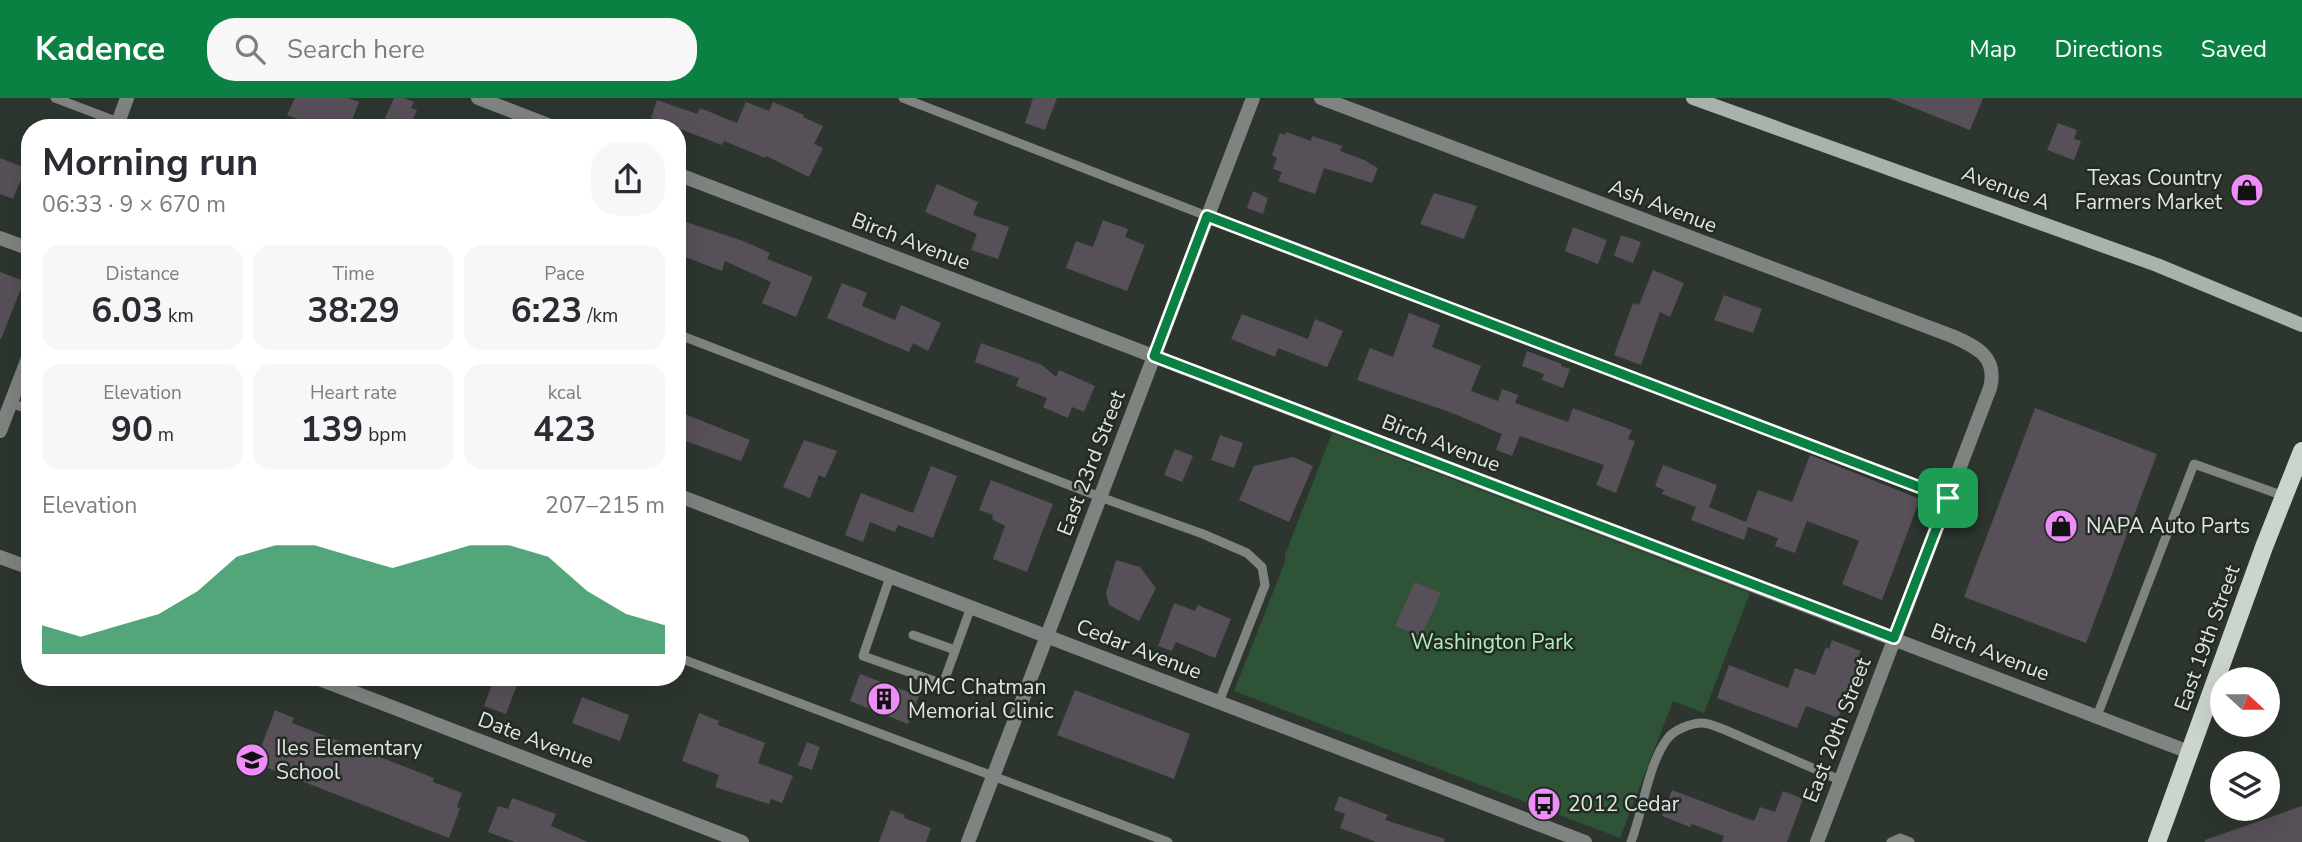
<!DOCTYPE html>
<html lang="en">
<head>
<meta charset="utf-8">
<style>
	body { margin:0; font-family:"Nunito Sans",sans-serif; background:#f7f7f7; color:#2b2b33; height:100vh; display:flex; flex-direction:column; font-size:26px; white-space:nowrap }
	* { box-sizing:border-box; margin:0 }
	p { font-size:23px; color:#7c7c81 }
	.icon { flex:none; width:38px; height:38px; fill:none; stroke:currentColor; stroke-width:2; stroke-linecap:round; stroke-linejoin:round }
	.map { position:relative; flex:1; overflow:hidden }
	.side { position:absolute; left:21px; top:21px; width:665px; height:567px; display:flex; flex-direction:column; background:#fff; border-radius:28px; box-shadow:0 7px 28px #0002 }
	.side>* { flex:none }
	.needle { width:46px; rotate:111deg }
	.fabs { position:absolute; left:2210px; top:569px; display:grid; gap:14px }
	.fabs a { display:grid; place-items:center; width:70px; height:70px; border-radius:50%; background:#fff; box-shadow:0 7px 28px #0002; font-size:35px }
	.pin { position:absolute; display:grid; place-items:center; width:60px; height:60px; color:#fff; margin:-30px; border-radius:14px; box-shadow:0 4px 10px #0006 }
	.round { display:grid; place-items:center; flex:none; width:74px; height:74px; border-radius:28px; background:#f7f7f7 }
	.summary { display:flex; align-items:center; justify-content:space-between; height:119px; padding:0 21px }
	h1 { font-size:38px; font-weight:700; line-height:52px }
	.stats { display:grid; grid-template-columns:repeat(3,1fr); gap:10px; height:119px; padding:7px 21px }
	.stats div { display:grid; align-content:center; border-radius:18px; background:#f7f7f7; text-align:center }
	.stats b { font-size:35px; font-weight:700 }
	.stats small { font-size:19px; font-weight:400 }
	.stats p { font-size:19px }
	.chart { height:196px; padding:14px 21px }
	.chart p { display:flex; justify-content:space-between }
	.chart svg { width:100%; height:126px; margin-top:7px; fill:#0b8043; opacity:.7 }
	header { display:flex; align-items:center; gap:42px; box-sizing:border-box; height:98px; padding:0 35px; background:#0b8043; color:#fff }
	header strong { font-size:33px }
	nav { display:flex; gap:38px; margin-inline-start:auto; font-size:24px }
	.search { width:490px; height:63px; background:#f7f7f7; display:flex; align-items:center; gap:18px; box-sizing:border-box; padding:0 24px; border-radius:28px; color:#7c7c81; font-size:26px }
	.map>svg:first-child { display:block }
	.green { fill:#2e5336 }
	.building { fill:#585059 }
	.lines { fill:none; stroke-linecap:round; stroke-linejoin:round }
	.service { stroke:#7f8480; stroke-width:9 }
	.minor { stroke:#7f8480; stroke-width:14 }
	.secondary { stroke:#aab2ac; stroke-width:14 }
	.primary { stroke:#ccd5cd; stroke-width:18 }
	.route-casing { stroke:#fff; stroke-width:14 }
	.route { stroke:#0b8043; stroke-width:9 }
	.labels { text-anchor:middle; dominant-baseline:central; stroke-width:5; stroke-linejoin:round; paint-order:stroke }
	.poi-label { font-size:21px; fill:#e1e6e1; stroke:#232b24; text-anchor:start }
	.street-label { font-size:21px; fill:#e1e6e1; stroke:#232b24 }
	.park-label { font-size:21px; fill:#aef1bb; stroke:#232b24 }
</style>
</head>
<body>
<header>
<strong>Kadence</strong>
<div class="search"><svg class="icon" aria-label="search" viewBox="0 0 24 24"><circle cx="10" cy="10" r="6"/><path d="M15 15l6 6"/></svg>Search here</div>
<nav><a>Map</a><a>Directions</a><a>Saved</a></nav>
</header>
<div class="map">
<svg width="2302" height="744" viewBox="0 0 2302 744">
	<rect width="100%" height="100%" fill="#2c352e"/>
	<!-- green -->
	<polygon class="green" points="1332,335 1750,495 1704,615 1673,603 1620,740 1234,593 1285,464 1285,457"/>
	<!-- building -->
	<g class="building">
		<polygon points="295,0 348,0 359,4 349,30 320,30 287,17"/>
		<polygon points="394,0 404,0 414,4 411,10 417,12 409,30 385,20"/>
		<polygon points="1033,0 1057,0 1045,32 1025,25"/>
		<polygon points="1889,0 1983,0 1970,32"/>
		<polygon points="657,2 697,16 700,10 737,25 746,4 769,13 773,4 804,17 803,19 823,28 814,46 823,50 809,79 766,58 765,60 724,43 722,47 651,20"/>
		<polygon points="2058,25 2077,32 2074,41 2081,43 2074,62 2047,52"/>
		<polygon points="1286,34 1311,43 1312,38 1342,48 1340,53 1367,63 1367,64 1378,70 1372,85 1324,70 1315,96 1278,83 1282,74 1273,71 1277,60 1272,57 1280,35 1285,37"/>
		<polygon points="0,60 26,70 13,101 0,96"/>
		<polygon points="937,86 978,104 973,117 1009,129 998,161 971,152 977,136 925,114"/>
		<polygon points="1253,93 1268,100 1263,116 1247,110"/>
		<polygon points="1434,95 1477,108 1464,141 1420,126"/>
		<polygon points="677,121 743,143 770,155 767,161 813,179 796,219 762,205 771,184 725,163 722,173 677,156"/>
		<polygon points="1103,122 1128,131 1125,139 1145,147 1127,193 1066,170 1076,143 1093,149"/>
		<polygon points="1573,129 1607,142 1598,166 1565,153"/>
		<polygon points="1621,137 1641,144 1633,165 1614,158"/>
		<polygon points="1653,172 1684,185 1670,219 1660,214 1641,267 1614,257 1633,205 1639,207"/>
		<polygon points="0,174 24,183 1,241 0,241"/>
		<polygon points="842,185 867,195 862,208 895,222 901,207 941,225 928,253 913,245 909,254 827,220"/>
		<polygon points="1724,197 1762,211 1753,235 1714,222"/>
		<polygon points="1409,215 1440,227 1432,249 1481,268 1471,293 1498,303 1502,291 1518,297 1515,305 1568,324 1573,310 1632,332 1628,341 1635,343 1616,395 1596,387 1604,367 1520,338 1512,358 1496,352 1502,336 1452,315 1357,282 1370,250 1393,259"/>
		<polygon points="1242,216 1308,241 1315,221 1343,233 1327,269 1278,250 1275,259 1231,241"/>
		<polygon points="981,245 1042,267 1056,279 1059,272 1095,288 1084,314 1072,309 1068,320 1043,309 1047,300 1016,288 1019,280 975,264"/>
		<polygon points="1527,253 1562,266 1561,268 1570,271 1563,290 1542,282 1544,276 1522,268"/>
		<polygon points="2035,310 2157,356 2086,545 1964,499"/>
		<polygon points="677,313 750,342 741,363 677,340"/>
		<polygon points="1220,337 1243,345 1234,370 1211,362"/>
		<polygon points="804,342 837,353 825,380 819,377 810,400 783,389"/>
		<polygon points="1175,351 1193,358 1182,384 1164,377"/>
		<polygon points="1810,357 1920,401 1882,502 1842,486 1859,443 1807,423 1795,455 1775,448 1778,440 1748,429 1744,442 1691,422 1696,409 1662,396 1664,392 1655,388 1663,367 1717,387 1709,409 1746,424 1758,392 1792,404"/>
		<polygon points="1293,359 1313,368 1289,424 1239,402 1254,368"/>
		<polygon points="931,368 957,378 933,440 898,427 895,434 870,424 863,444 845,437 861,395 913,415"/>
		<polygon points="991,382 1053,406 1027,474 993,461 1005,428 992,421 993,417 979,412"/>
		<polygon points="1116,462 1140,469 1156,490 1139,523 1109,507 1106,495"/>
		<polygon points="1415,484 1441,495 1421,539 1395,528"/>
		<polygon points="1174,505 1195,513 1198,507 1231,521 1215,560 1176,544 1172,553 1158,548"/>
		<polygon points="1832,542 1861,553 1857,561 1860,563 1838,620 1806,608 1797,630 1717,600 1729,567 1788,590 1795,570 1815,577 1826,549 1829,551"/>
		<polygon points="860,576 919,598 908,626 850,603"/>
		<polygon points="495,579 517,587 506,616 484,608"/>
		<polygon points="1075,592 1190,636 1174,681 1057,637"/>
		<polygon points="582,599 629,617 620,643 572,625"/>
		<polygon points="275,612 294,620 292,625 434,680 433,684 462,695 457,709 460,710 449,740 255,665"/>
		<polygon points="699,615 719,623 718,627 765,645 758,665 793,678 782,705 771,701 769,706 715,689 719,677 682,663"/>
		<polygon points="807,644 820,649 812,672 798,667"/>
		<polygon points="1672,692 1754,723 1760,709 1775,714 1783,693 1803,701 1787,744 1722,744 1724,738 1692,726 1690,729 1662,718"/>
		<polygon points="1339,698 1388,717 1385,722 1445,741 1444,744 1376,744 1340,730 1345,716 1334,712"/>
		<polygon points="512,700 556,716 551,728 588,744 515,744 488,734 498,708 508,711"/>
		<polygon points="2302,708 2302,744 2205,744 2205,742"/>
		<polygon points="891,712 905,717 904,720 931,730 926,744 879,744"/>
	</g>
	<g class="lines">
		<!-- service -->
		<g class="service">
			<polyline points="55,0 134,30"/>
			<polyline points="903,0 1207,118 1948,400"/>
			<polyline points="677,236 1100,399 1203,436 1247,455 1262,469 1265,487 1219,604"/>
			<polyline points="11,305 30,312"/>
			<polyline points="890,479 863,558 943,586 971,509"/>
			<polyline points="913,537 955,552"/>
			<polyline points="677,559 1168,744"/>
			<polyline points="2097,618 2194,366 2284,398"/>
			<path d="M1631,744c12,-31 17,-79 37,-104 6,-8 23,-15 34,-15 7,0 15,4 21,6l117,51"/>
			<polyline points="1891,744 1900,740 1910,744"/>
		</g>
		<!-- minor -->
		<g class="minor">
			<polyline points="478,0 556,30"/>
			<path d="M1321,0l631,238c25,11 46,21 38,52l-173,454"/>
			<polyline points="116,30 127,0"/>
			<polyline points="677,76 2189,654"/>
			<polyline points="0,140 30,151"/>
			<polyline points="0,333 30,255"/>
			<polyline points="677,397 1585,744"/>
			<polyline points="0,459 30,470"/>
			<polyline points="314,579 742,744"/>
			<polyline points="968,744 1253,0"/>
		</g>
		<!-- secondary -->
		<polyline class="secondary" points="1693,0 2157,167 2302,227"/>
		<!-- primary -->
		<polyline class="primary" points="2157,744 2264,449 2302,353"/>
	</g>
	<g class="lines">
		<defs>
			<polygon id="route" points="1207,118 1948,400 1894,540 1154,258"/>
		</defs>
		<!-- route casing -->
		<use href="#route" class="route-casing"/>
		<!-- route -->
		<use href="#route" class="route"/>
	</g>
	<!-- icons -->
	<defs>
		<symbol id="shop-disc" viewBox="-11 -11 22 22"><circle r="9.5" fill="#ee8cf8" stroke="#232b24"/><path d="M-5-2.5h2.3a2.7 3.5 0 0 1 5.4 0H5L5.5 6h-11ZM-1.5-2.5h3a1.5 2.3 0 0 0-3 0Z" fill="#111"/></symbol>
		<symbol id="building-disc" viewBox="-11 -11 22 22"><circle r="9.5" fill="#ee8cf8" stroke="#232b24"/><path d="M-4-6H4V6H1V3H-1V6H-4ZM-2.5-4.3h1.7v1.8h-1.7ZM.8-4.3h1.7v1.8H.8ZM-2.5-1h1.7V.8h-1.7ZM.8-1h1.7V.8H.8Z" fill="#111"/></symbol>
		<symbol id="school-disc" viewBox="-11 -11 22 22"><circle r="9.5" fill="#ee8cf8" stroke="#232b24"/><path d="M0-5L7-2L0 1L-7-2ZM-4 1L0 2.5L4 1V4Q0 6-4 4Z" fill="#111"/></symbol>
		<symbol id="bus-disc" viewBox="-11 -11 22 22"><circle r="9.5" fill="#ee8cf8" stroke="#232b24"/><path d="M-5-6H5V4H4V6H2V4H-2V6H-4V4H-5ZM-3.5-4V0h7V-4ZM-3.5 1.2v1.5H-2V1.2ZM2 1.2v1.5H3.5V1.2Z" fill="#111"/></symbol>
	</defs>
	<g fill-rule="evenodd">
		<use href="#shop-disc" x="2228" y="73" width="38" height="38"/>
		<use href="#shop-disc" x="2042" y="409" width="38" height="38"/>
		<use href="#building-disc" x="865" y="582" width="38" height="38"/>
		<use href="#school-disc" x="233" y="643" width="38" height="38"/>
		<use href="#bus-disc" x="1525" y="687" width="38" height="38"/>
	</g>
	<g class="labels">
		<!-- poi labels -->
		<g class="poi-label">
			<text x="2222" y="80" text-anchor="end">Texas Country<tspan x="2222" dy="24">Farmers Market</tspan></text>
			<text x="2086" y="428">NAPA Auto Parts</text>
			<text x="908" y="589">UMC Chatman<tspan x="908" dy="24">Memorial Clinic</tspan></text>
			<text x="276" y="650">Iles Elementary<tspan x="276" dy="24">School</tspan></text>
			<text x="1568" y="706">2012 Cedar</text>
		</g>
		<!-- street labels -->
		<g class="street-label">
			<text transform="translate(2006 90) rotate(20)">Avenue A</text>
			<text transform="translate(1663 108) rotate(21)">Ash Avenue</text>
			<text transform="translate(911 143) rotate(21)">Birch Avenue</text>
			<text transform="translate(1441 345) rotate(21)">Birch Avenue</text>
			<text transform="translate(1091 365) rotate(-69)">East 23rd Street</text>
			<text transform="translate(2207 540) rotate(-70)">East 19th Street</text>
			<text transform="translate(1139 551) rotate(21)">Cedar Avenue</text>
			<text transform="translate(1990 554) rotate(21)">Birch Avenue</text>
			<text transform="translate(1837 632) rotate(-69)">East 20th Street</text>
			<text transform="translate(536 642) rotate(21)">Date Avenue</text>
		</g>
		<!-- park labels -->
		<g class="park-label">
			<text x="1492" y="544">Washington Park</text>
		</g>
	</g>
</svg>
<div class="fabs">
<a><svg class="needle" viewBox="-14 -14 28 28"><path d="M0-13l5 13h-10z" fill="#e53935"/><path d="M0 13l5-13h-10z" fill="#7c7c81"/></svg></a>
<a><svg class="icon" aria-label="layers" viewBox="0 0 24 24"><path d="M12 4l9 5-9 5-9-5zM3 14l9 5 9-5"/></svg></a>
</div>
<div class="pin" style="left:1948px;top:400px;background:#1e9e55"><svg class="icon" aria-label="arrive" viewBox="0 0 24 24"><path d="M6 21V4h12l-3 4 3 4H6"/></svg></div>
<section class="side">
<div class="summary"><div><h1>Morning run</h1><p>06:33 · 9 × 670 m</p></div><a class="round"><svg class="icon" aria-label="share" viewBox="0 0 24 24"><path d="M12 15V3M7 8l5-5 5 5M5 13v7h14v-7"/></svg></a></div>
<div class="stats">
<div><p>Distance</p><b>6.03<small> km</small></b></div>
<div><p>Time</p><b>38:29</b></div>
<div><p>Pace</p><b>6:23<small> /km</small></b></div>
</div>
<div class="stats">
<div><p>Elevation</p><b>90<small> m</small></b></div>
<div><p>Heart rate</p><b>139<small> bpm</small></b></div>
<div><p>kcal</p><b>423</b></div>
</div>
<div class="chart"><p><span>Elevation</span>207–215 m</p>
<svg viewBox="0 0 160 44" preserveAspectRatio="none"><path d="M0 44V34L10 38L20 34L30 30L40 22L50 10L60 6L70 6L80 10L90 14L100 10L110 6L120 6L130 10L140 22L150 30L160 34V44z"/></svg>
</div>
</section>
</div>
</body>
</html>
